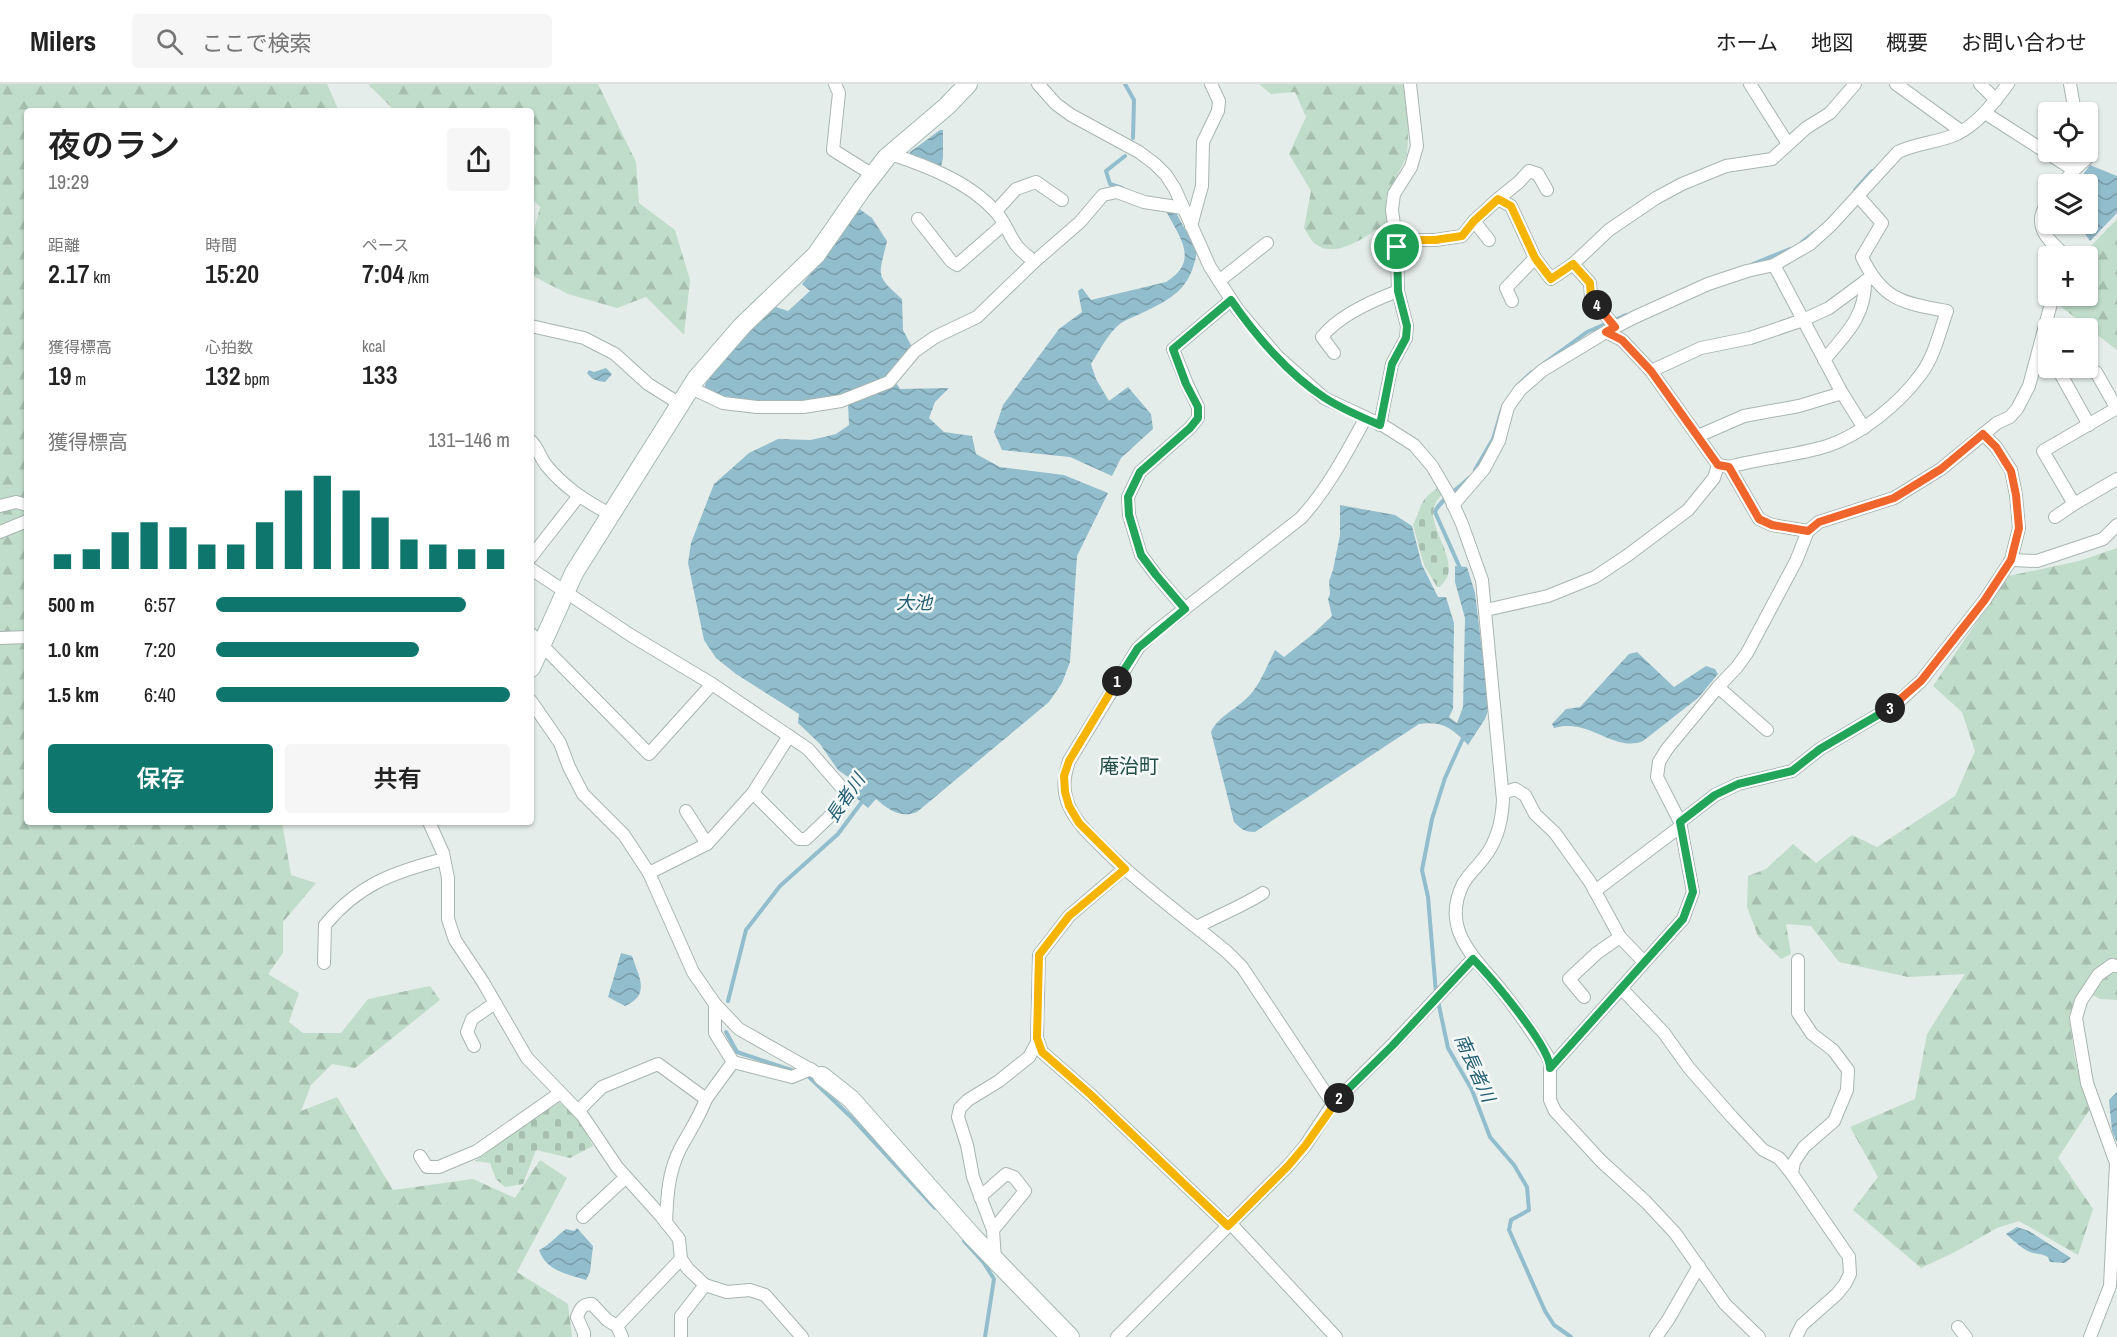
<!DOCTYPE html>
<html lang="ja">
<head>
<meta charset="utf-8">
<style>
	body { margin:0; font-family:"Archivo Narrow","Noto Sans JP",sans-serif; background:#f6f6f6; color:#222; height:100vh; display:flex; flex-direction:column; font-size:22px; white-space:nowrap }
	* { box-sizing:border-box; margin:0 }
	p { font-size:20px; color:#767676 }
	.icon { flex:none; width:33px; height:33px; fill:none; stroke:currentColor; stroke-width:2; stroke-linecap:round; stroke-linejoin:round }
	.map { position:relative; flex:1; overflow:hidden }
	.drawer { position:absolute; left:24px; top:24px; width:510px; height:717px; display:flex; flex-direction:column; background:#fff; border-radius:6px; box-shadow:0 2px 4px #0004 }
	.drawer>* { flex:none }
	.controls { position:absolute; left:2038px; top:18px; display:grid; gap:12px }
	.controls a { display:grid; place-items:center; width:60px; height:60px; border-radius:6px; background:#fff; box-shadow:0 2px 4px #0004; font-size:30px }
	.pin { position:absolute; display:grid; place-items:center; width:51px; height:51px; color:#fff; margin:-26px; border:3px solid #fff; border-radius:50%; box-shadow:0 2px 6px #0007 }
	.km { position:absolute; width:30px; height:30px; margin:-15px; border-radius:50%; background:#222; color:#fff; font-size:16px; line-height:30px; text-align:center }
	.round { display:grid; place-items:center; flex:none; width:63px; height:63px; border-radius:6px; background:#f6f6f6 }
	.overview { display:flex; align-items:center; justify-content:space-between; height:102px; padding:0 24px }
	h1 { font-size:33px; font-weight:600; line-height:45px }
	.figures { display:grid; grid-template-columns:repeat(3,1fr); gap:9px; height:102px; padding:6px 24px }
	.figures div { display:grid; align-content:center }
	.figures b { font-size:26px; font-weight:600 }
	.figures small { font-size:16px; font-weight:400 }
	.figures p { font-size:16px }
	.chart { height:168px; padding:12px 24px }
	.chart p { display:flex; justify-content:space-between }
	.chart svg { width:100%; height:108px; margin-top:6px; stroke:#0f766e; stroke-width:6 }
	.primary-button { display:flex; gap:12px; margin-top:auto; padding:12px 24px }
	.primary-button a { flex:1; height:69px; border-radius:6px; background:#0f766e; color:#fff; font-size:24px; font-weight:600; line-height:69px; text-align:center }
	.primary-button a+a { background:#f6f6f6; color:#222 }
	ul { padding:0 24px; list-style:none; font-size:20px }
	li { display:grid; grid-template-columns:96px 72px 1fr; align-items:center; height:45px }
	li i { height:15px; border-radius:8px; background:#0f766e }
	header { display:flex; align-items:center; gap:36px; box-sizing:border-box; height:84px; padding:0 30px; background:#fff; border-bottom:2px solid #e0e0e0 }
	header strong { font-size:28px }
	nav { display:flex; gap:33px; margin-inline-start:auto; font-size:21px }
	.search { width:420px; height:54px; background:#f6f6f6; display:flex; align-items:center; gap:15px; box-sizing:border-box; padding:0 21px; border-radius:6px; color:#767676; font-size:22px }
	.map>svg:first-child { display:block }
	.forest { fill:url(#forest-firs) }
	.cemetery { fill:url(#cemetery-stones) }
	.water { fill:url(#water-waves) }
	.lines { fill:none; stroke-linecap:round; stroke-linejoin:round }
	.stream { stroke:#92bdcd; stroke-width:4 }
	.street-casing { stroke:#a8b5b1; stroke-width:14 }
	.secondary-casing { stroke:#a4b8b3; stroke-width:20 }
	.street { stroke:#fff; stroke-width:12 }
	.secondary { stroke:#fff; stroke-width:18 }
	.split-1-casing { stroke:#fff; stroke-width:12 }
	.split-2-casing { stroke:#fff; stroke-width:12 }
	.split-3-casing { stroke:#fff; stroke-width:12 }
	.split-4-casing { stroke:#fff; stroke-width:12 }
	.split-5-casing { stroke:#fff; stroke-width:12 }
	.split-1 { stroke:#22a559; stroke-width:8 }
	.split-2 { stroke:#f5b400; stroke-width:8 }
	.split-3 { stroke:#22a559; stroke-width:8 }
	.split-4 { stroke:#f0652b; stroke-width:8 }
	.split-5 { stroke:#f5b400; stroke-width:8 }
	.labels { text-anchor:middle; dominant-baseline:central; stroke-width:5; stroke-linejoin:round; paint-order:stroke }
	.water-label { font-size:18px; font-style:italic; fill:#245e75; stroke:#f5f9f8 }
	.quarter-label { font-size:20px; fill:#234e48; stroke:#f5f9f8 }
</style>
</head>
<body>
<header>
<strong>Milers</strong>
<div class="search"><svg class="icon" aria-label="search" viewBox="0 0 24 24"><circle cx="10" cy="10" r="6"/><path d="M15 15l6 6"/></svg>ここで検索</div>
<nav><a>ホーム</a><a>地図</a><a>概要</a><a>お問い合わせ</a></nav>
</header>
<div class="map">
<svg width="2117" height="1253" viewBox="0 0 2117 1253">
	<defs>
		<pattern id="forest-firs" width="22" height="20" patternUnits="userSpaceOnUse" patternTransform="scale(1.5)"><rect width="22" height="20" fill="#c0dcca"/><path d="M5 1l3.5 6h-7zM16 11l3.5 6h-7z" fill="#a5beae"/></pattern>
		<pattern id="cemetery-stones" width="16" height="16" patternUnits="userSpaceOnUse" patternTransform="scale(1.5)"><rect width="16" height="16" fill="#c0dcca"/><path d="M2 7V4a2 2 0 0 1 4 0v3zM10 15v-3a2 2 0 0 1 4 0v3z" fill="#a5beae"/></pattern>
		<pattern id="water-waves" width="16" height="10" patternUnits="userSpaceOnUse" patternTransform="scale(1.5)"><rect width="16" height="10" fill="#92bdcd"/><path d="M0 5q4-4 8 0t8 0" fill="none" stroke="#779ba7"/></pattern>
	</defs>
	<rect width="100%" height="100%" fill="#e5edea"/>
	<!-- forest -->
	<g class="forest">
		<polygon points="0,0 327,0 339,27 27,27 27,738 282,738 291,791 316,799 283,838 283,869 268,890 299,909 289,938 303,949 341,949 368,915 430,902 440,916 355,984 332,980 311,1001 301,1027 337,1013 393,1106 473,1095 515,1114 540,1076 567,1094 517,1188 568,1220 572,1253 0,1253"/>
		<polygon points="368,0 598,0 636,78 639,119 675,146 690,196 684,251 646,213 617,224 568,210 531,191 531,145 534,146 540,123 531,114 531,27 395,27"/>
		<path d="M1259,0h144l6,36 -2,36 -21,41 1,26c-20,12 -53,40 -75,18 -3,-4 -5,-9 -8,-13l7,-37 -22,-37 17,-37 -11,-25 -24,2z"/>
		<polygon points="2117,135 2117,266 2060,222 2064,212 2088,212 2088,172 2081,172"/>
		<polygon points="2117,464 2117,916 2100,915 2083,906 2069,932 2075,975 2090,1025 2058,1074 2093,1125 2078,1171 2019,1137 1997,1144 1955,1168 1921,1184 1853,1126 1878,1093 1850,1043 1915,1015 1927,950 1965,890 1908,893 1839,878 1811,842 1786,840 1791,870 1781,875 1758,852 1747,823 1748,792 1766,785 1793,760 1816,779 1852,751 1877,763 1955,712 1975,667 1962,628 1933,602 2008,492 2079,477"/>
	</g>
	<!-- cemetery -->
	<g class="cemetery">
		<path d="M1439,403l3,8c-25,22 12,52 6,80 -1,4 -6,9 -8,12h-3l-13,-22 -11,-40c10,-20 5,-24 26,-38z"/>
		<polygon points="556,1016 576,1031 593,1062 570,1074 536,1066 523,1100 505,1103 496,1095 490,1079 475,1077"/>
	</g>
	<!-- water -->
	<g class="water">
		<polygon points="940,46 943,46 943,74 941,83 911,71 910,68"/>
		<polygon points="2090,81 2117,92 2117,129 2090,157 2083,147 2070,140 2088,140 2088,100 2076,100"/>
		<path d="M858,124l14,10 15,23c-8,35 -13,33 15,58l1,31 9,17 -26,32 -33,13 -41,9 -48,2 -34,-3 -26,-11c8,-29 49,-62 72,-82l12,4 22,-20 -8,-7 36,-43z"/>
		<path d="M1166,127h9l22,40c-6,37 -23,47 -55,62 -6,3 -15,6 -21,10 -13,10 -21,27 -30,41l5,15 13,22 19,-14 23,27 2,15 -32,29 -9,18 -42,-19 -68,-7 -8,-18 9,-27 56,-76 23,-17 -4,-21 4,-3 9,12 75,-18c34,-21 14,-44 0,-71z"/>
		<path d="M606,284l6,6 -7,8c-8,-1 -13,-2 -18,-9l2,-3 5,2z"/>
		<path d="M897,300l3,5 49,-1 -14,14 -6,16 15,14 28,4 4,18 24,13 64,8 44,18 -31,63 -7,106 -8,21 -13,19 -132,110c-17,7 -29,-3 -41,-13l-8,9 -13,-11 6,-11 -23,-16 -18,-26 -22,-21 1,-9 -63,-40 -20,-16 -12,-18 -16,-77 3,-20 23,-59 35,-31 29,-14 33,1 25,-6 13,-9 -1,-21z"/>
		<path d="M1340,421l55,10 17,11 10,39 16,32h8l8,26 -1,86 -4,8 8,6 6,-16 2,-89 -10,-36v-16l12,1 8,26 14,115 -4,11 -17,26c-16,-17 -25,-24 -49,-21l-164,108c-10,0 -14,-3 -21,-10l-23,-90c7,-16 26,-23 38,-36 11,-12 18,-30 26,-46l9,7 29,-23 19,-18 -4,-17 2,-5 -1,-13 4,-11 7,-35z"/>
		<path d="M1637,568l37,35 32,-21 9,3 3,5 -20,24 -55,43c-29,12 -54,-24 -89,-13l-2,-4 14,-15 14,-2 49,-53z"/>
		<path d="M621,869l11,3c7,21 19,39 -7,50l-17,-9z"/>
		<polygon points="2117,1008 2117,1058 2112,1047 2109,1016"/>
		<path d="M2017,1143l12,4 42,27 -6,5 -15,-1 -2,-5c-6,-3 -9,-3 -15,-4 -9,-2 -20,-13 -27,-19z"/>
		<path d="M577,1144l16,18 -3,26 -4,8c-19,-6 -40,-9 -47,-30 11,-5 17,-14 27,-21l8,2z"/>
	</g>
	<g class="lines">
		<!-- stream -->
		<g class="stream">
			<polyline points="1125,0 1134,16 1133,54"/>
			<polyline points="1122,104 1110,100 1106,87 1125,72"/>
			<polyline points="1855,106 1872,87"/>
			<polyline points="1802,158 1815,148"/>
			<polyline points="1753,180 1790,165"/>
			<polyline points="1543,280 1587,248 1626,231"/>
			<polyline points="1518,301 1532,288"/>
			<polyline points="1475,386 1493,355 1502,325"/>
			<path d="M1460,484l-25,-56c4,-11 24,-24 34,-34"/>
			<polyline points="1436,909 1428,813 1422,786 1432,735 1445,694 1464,652"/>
			<polyline points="728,917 746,846 780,802 838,750 864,715"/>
			<polyline points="1438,917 1448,964 1472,1006 1490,1053 1514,1081 1527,1103 1529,1126 1511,1136 1509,1146 1545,1227 1554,1241 1571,1253"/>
			<polyline points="726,948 737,968 794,987"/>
			<polyline points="804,991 808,992 850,1032 935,1124"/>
			<polyline points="964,1157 984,1179 994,1195 985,1253"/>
		</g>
		<defs>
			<g id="street">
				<polyline points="835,0 839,9 833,66 873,91"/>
				<path d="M1038,0l18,20 15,11 68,37 16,12 11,11 9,14 35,78 28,43 39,46 47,42 60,28 30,19 18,21 17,29 13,29 20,56 21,220c-1,22 -6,42 -20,59 -7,9 -15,16 -20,25 -24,48 16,77 42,111 15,19 29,40 42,60l3,8v37l5,11 46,50 45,41 29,31 50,71 34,33"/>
				<polyline points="1750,0 1788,60"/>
				<polyline points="1896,0 1961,47"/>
				<polyline points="1980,0 1996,16"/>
				<polyline points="2070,0 2075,28"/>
				<polyline points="1985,29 2074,86 2062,100"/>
				<path d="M891,70c36,12 78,28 104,57 10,10 14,25 22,35 5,6 12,11 17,16"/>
				<polyline points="2074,86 2087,74 2087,68"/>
				<polyline points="1498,115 1519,98 1529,87 1538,90 1547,106"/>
				<path d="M2049,117c-19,24 -1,39 17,55"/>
				<polyline points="996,127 1016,105 1036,98 1062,116"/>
				<polyline points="918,135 951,177 957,181 1004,140"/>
				<polyline points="1474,137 1489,156"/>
				<polyline points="1191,142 1202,102 1203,58 1218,27 1219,17 1211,0"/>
				<polyline points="1397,163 1392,126 1394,110 1411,83 1417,62 1410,0"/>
				<polyline points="1573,180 1609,146 1656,114 1682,100 1726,82 1772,75 1806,44 1830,29 1855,0"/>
				<polyline points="1774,181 1842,309 1864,344"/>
				<polyline points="1219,197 1267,159"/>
				<polyline points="1512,217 1506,204 1535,174"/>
				<polyline points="531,242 584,254 615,270 648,300 680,320"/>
				<path d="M1334,269l-12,-16c16,-21 52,-37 76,-46"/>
				<path d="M1824,276c21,-25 42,-44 41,-79"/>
				<polyline points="1651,287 1701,264 1750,254 1803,236 1829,224 1871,193"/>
				<polyline points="2059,287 2089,341"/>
				<polyline points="2096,288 2117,325"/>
				<polyline points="691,304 723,319 757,323 803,323 841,317 889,298 915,267 935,253 977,233 1034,178 1080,138 1103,111 1117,108 1144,118 1183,124"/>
				<polyline points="2117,324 2043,367 2074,420 2117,395"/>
				<polyline points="1380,341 1392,280 1406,254 1407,242 1398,207 1397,163 1405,156 1435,156 1462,152 1474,137 1498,115 1511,122 1535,174 1551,195 1573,180 1590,199 1591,213 1615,243"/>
				<polyline points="1698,352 1744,332 1799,322 1842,309"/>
				<path d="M531,357c7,7 9,16 15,24 18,22 39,36 64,49"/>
				<path d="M1718,381l11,2c32,-9 66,-11 98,-21 34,-11 73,-43 94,-72 13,-17 19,-43 26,-63 -44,-8 -65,-11 -85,-54l20,-34 -24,-27"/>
				<polyline points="1729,383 1759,435 1772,441 1808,447"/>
				<path d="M1453,421l31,-36 15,-28 9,-34 12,-17 23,-20 63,-38 29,-15 73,-33 39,-13 27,-6 36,-21 21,-19 67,-73c19,-9 42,-10 59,-18 22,-11 37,-32 51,-50"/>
				<polyline points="0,422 16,418 27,421"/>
				<polyline points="2055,433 2074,420"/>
				<polyline points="0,448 27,437"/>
				<polyline points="531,473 578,413"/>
				<polyline points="2011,476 2037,477 2103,455 2117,441"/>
				<polyline points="531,485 632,552 712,600 808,665 850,713 806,755 799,755 753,709 707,760 649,789"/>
				<polyline points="1185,525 1156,491 1141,471 1129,431 1128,413 1140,388 1190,344 1198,334 1198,323 1187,300 1173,265 1231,216"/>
				<polyline points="1486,526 1548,512 1595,493 1628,471 1688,426 1714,394 1718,381 1651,287 1622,256 1606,248"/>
				<polyline points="531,550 649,670 712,600"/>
				<polyline points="0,554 27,553"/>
				<polyline points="1718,603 1767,646"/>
				<polyline points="531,617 560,659 569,683 583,710 624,751 649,789 693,888 715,920 739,945 822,992"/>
				<polyline points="753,709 789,652"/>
				<polyline points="1503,709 1515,705 1525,711 1535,730 1555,749 1590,798 1620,853 1644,878"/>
				<polyline points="686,727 707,760"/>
				<polyline points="429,738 443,769 448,794 448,835 455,856 483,898 527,974 582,1031 617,1083 661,1132 679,1155 681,1175 688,1185 705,1201 727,1208 750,1206 765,1211 802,1253"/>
				<polyline points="1680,738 1715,711 1738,700 1792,687 1820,665 1895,621 1921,597 1984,517 2011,476 2019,444 2016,411 2011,386 1996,363 1983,350"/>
				<polyline points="1124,785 1069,832 1039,871 1037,954 1042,968 1090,1010 1228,1142"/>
				<polyline points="1595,807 1681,742"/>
				<path d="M1197,843c22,-12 44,-20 66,-34"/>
				<path d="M324,879l1,-38c34,-41 69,-53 119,-66"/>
				<polyline points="1621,904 1664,949 1689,984 1732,1033 1763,1066 1779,1074 1792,1090"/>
				<polyline points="1584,913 1569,895 1597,869 1620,853"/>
				<polyline points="715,920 715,949 733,978 792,993 811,985"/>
				<polyline points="474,962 467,948 472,935 495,919"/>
				<polyline points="1550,984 1683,835 1693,808 1680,738 1657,693 1659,678 1667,665 1718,603 1737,583 1747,569 1796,477 1808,447 1819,438 1894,414 1941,385 1997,339 2010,333 2017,325 2029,302 2053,212"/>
				<path d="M1333,1020l-91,-137 -15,-15c-40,-33 -83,-64 -120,-100 -14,-14 -30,-28 -38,-46 -7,-16 -5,-30 0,-45l69,-113 17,-16 146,-114c27,-30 45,-64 64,-99"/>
				<polyline points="578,1027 602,1003 658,980 706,1015 733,978"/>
				<polyline points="420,1072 427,1083 439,1083 477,1067 560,1009"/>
				<polyline points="980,1113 1006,1090 1014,1093 1025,1107 993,1146"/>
				<polyline points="583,1133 626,1093"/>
				<path d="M666,1139c1,-26 2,-50 14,-74 9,-17 19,-31 26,-50"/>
				<polyline points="1231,1140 1336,1253"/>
				<polyline points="995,1176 993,1146 973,1093 967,1061 958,1033 960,1024 968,1016 999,997 1029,973 1038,957"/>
				<polyline points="1958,1243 1966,1253"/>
				<path d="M584,1253v-4l-7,-16c3,-8 5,-13 15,-13l15,16 10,6"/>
				<polyline points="622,1253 617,1242 681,1175"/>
				<polyline points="681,1253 681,1232 705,1201"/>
				<polyline points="1117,1253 1288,1082 1305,1062 1333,1020 1392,961 1473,875"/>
				<polyline points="1656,1253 1668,1236 1699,1182"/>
				<polyline points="1796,1253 1802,1241 1837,1210 1845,1200 1850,1190 1849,1173 1792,1090 1794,1078 1804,1063 1834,1037 1847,1006 1848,986 1833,966 1812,950 1798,929 1798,876"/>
				<polyline points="2090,1253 2110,1202 2116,1079 2087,999 2076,934 2081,917 2098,891 2112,881 2117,882"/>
			</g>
			<g id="secondary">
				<polyline points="531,584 574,489 696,295 742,242 816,171 862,105 887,73 947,22 968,0"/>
				<polyline points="822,992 851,1015 973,1153 1070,1253"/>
			</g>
		</defs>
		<!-- street casing -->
		<use href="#street" class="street-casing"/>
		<!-- secondary casing -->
		<use href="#secondary" class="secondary-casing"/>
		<!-- street -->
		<use href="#street" class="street"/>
		<!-- secondary -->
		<use href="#secondary" class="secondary"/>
	</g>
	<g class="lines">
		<defs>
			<path id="split-1" d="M1117,597l21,-33 47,-39 -29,-34 -15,-20 -12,-40 -1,-18 12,-25 50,-44 8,-10v-11l-12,-23 -13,-35 58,-49c24,35 58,75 94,98 17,11 36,19 55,27l12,-61 14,-26 1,-12 -9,-35 -1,-44"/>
			<polyline id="split-2" points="1117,597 1069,677 1064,692 1065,708 1069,722 1079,739 1125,785 1069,832 1039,871 1037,954 1042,968 1090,1010 1228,1142 1288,1082 1305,1062 1339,1014"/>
			<path id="split-3" d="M1339,1014l53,-52 81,-87c17,17 77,87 77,109l133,-149 10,-27 -13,-70 35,-27 23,-11 54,-13 28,-22 70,-41"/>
			<polyline id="split-4" points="1597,221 1615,243 1606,248 1622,256 1651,287 1718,381 1729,383 1759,435 1772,441 1808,447 1819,438 1894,414 1941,385 1983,350 1996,363 2011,387 2016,411 2019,444 2011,476 1984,517 1921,597 1890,624"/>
			<polyline id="split-5" points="1397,163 1405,156 1435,156 1462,152 1474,137 1498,115 1511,122 1535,174 1551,195 1573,180 1590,199 1591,213 1597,221"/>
		</defs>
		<!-- split-1 casing -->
		<use href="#split-1" class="split-1-casing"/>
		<!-- split-2 casing -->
		<use href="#split-2" class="split-2-casing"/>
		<!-- split-3 casing -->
		<use href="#split-3" class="split-3-casing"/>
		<!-- split-4 casing -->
		<use href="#split-4" class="split-4-casing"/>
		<!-- split-5 casing -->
		<use href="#split-5" class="split-5-casing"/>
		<!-- split-1 -->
		<use href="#split-1" class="split-1"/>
		<!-- split-2 -->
		<use href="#split-2" class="split-2"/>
		<!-- split-3 -->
		<use href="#split-3" class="split-3"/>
		<!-- split-4 -->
		<use href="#split-4" class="split-4"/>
		<!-- split-5 -->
		<use href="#split-5" class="split-5"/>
	</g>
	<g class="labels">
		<!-- water labels -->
		<g class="water-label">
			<text x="914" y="518">大池</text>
			<text transform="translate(845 714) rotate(-56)">長者川</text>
			<text transform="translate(1475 984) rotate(66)">南長者川</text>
		</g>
		<!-- quarter labels -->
		<g class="quarter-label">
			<text x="1129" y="681">庵治町</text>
		</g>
	</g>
</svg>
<div class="controls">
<a><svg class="icon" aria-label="locate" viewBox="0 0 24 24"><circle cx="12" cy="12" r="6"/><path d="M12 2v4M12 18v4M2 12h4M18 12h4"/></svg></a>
<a><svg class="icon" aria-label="layers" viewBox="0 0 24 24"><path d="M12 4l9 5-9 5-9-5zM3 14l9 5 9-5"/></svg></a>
<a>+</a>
<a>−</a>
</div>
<div class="pin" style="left:1397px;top:163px;background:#1e9e55"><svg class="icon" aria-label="arrive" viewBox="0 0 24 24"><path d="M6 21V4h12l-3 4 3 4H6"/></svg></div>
<b class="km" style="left:1117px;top:597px">1</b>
<b class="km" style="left:1339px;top:1014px">2</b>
<b class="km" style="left:1890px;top:624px">3</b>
<b class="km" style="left:1597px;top:221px">4</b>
<section class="drawer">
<div class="overview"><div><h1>夜のラン</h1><p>19:29</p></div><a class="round"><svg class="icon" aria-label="share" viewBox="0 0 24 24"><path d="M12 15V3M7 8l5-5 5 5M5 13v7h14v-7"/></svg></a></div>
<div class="figures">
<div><p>距離</p><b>2.17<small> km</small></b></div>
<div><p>時間</p><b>15:20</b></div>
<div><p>ペース</p><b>7:04<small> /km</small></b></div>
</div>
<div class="figures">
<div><p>獲得標高</p><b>19<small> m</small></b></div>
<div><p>心拍数</p><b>132<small> bpm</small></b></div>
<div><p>kcal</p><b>133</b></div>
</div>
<div class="chart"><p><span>獲得標高</span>131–146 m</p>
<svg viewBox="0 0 160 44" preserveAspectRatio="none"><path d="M5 44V38M15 44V36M25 44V29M35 44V25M45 44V27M55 44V34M65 44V34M75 44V25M85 44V12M95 44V6M105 44V12M115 44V23M125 44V32M135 44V34M145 44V36M155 44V36"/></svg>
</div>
<ul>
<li><b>500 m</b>6:57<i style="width:85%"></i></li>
<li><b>1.0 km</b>7:20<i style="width:69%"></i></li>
<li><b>1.5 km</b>6:40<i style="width:100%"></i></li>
</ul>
<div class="primary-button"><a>保存</a><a>共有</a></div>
</section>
</div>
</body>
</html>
